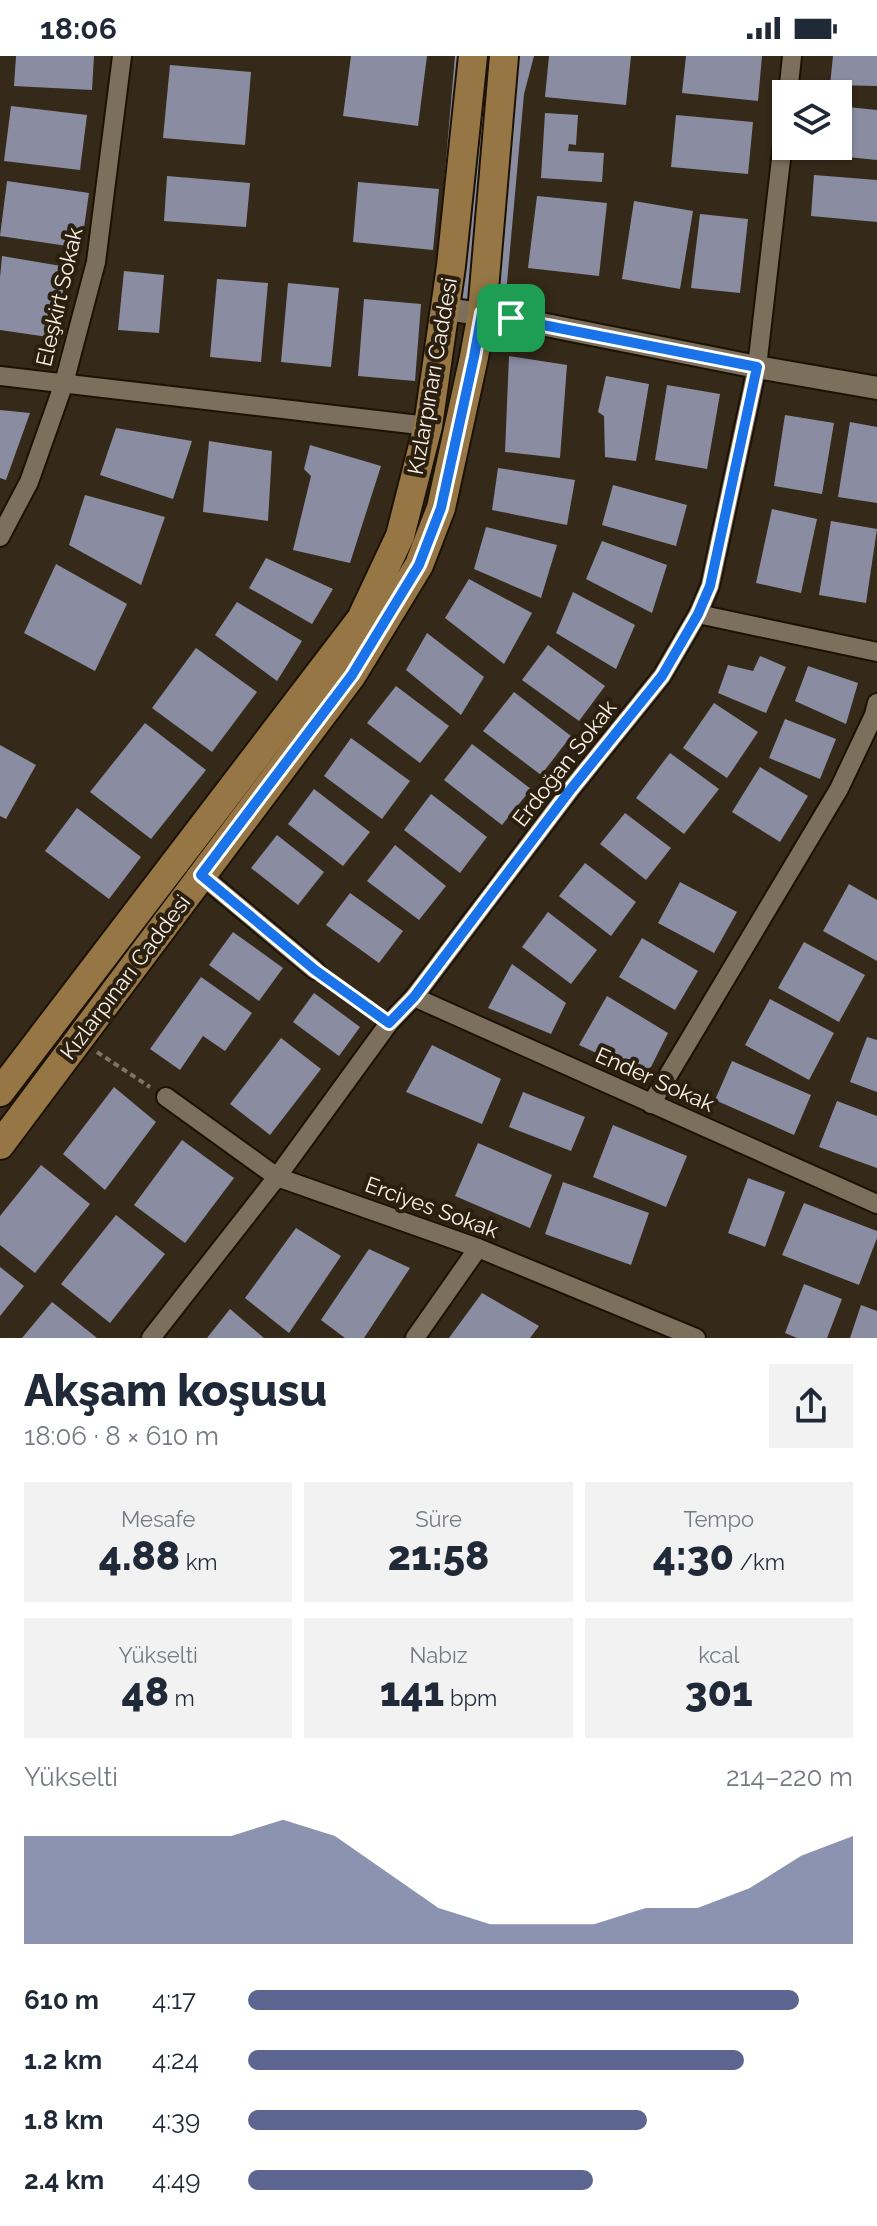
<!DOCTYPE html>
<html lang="tr">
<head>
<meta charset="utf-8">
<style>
	body { margin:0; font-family:Raleway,sans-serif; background:#f2f2f3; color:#1f2937; height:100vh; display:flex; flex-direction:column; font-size:30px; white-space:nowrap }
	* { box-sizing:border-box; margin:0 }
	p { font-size:26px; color:#747a83 }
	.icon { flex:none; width:44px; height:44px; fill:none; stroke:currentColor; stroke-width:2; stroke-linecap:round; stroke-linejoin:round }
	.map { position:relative; height:1282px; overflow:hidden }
	.panel { display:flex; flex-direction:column; background:#fff; flex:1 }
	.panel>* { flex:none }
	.tools { position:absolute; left:772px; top:24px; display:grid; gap:16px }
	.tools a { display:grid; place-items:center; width:80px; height:80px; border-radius:0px; background:#fff; box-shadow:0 2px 6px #0004; font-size:40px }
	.pin { position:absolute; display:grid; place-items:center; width:68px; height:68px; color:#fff; margin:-34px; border-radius:16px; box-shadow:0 4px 12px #0006 }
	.round { display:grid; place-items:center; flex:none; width:84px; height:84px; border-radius:0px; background:#f2f2f3 }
	.head { display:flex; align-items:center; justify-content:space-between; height:136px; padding:0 24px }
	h1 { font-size:44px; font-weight:800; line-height:60px }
	.metrics { display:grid; grid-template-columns:repeat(3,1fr); gap:12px; height:136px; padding:8px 24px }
	.metrics div { display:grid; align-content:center; border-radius:0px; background:#f2f2f3; text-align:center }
	.metrics b { font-size:40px; font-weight:800 }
	.metrics small { font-size:22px; font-weight:400 }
	.metrics p { font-size:22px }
	.chart { height:224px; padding:16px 24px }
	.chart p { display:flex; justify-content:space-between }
	.chart svg { width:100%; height:144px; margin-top:8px; fill:#5c6690; opacity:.7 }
	ul { padding:0 24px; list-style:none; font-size:26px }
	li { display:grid; grid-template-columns:128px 96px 1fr; align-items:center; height:60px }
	li i { height:20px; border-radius:10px; background:#5c6690 }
	.status { display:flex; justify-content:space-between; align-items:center; height:56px; padding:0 40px; background:#fff; direction:ltr }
	.status svg { height:22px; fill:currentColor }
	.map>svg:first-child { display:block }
	.building { fill:#8a8da2 }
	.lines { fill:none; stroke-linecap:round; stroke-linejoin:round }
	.minor-casing { stroke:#1c1204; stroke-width:22 }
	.tertiary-casing { stroke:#1c1204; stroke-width:26 }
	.primary-casing { stroke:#1c1204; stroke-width:32 }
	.path { stroke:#7e7365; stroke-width:4; stroke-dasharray:6 4; stroke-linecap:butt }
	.minor { stroke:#7c6f5c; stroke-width:18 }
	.tertiary { stroke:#7c6f5c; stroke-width:22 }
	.primary { stroke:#967645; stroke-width:28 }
	.route-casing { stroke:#fff; stroke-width:16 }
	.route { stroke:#1a73e8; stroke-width:10 }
	.labels { text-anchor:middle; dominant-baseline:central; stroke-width:8; stroke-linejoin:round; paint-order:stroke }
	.street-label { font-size:22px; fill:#faf2e8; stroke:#2b2010 }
</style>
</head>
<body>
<div class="status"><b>18:06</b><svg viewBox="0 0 49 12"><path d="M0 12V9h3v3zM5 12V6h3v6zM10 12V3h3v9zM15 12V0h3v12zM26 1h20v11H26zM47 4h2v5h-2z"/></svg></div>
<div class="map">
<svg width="877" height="1282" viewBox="0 0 877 1282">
	<rect width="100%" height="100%" fill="#352919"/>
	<!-- building -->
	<g class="building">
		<polygon points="16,0 94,0 92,34 14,30"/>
		<polygon points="351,0 427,0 418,70 343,60"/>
		<polygon points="455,0 534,0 524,38 505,249 434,243"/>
		<polygon points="549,0 631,0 626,49 545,41"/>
		<polygon points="686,0 762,0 758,45 682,37"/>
		<polygon points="833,0 877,0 877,30 830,29"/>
		<polygon points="170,9 251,16 245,89 163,82"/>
		<polygon points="11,50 87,59 80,114 4,105"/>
		<polygon points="838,50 877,54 877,104 818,98 819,90 838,90"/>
		<polygon points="545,57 578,59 576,89 569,88 568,95 604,97 602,126 541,122"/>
		<polygon points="676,59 753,66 748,118 671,111"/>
		<polygon points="814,119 877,124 877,166 811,160"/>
		<polygon points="167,120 250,127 246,171 164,165"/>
		<polygon points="7,125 89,137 81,192 0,180"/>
		<polygon points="358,126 439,133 433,194 353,186"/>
		<polygon points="537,140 607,147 599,220 528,212"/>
		<polygon points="634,145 693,155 680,233 622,223"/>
		<polygon points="700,158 748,163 740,237 691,232"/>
		<polygon points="2,200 67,211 55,282 0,274 0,222"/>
		<polygon points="124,215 164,219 159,277 118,274"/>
		<polygon points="217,223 268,227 261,306 210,301"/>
		<polygon points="288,227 339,232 331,311 281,306"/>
		<polygon points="364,243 421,248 415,325 358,320"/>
		<polygon points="509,300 567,309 560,402 505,396"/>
		<polygon points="606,320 649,328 636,405 605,401 604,360 598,356"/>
		<polygon points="667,329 720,338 707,413 655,404"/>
		<polygon points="0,354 30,357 6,424 0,422"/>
		<polygon points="785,359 834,367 822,438 774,430"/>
		<polygon points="850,366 877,371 877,447 838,441"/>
		<polygon points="116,372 192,385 173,443 100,419"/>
		<polygon points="209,385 272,395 268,465 203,456"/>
		<polygon points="310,389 381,410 350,507 293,494 311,420 304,413"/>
		<polygon points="498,412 575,424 567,469 492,454"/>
		<polygon points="613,429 687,449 676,490 602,469"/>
		<polygon points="85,439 165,461 141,529 69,489"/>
		<polygon points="772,453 817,463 801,537 756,527"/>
		<polygon points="831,465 877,473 866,547 819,539"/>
		<polygon points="486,471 557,489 541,542 474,513"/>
		<polygon points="602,485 667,509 652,557 586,523"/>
		<polygon points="266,502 333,533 312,568 249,532"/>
		<polygon points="56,508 127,548 95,615 24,577"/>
		<polygon points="469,523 532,557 504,608 445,562"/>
		<polygon points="573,536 635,569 616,613 556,577"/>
		<polygon points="237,546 302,585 277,625 215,579"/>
		<polygon points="427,577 484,621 461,659 406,614"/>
		<polygon points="548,589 605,630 579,665 522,624"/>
		<polygon points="196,592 257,636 212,696 152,652"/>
		<polygon points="760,600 786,611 766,657 718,637 728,609 753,615"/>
		<polygon points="808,610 858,627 846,668 795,645"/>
		<polygon points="396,630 449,670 420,707 367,667"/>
		<polygon points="514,636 571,680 541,719 483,675"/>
		<polygon points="714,647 758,676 727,722 683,692"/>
		<polygon points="785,663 836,683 820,723 769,702"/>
		<polygon points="145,667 206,714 151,783 90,736"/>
		<polygon points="351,682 410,725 382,763 324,720"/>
		<polygon points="472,688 531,733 502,769 444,724"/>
		<polygon points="0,689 36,709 6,763 0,760"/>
		<polygon points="670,697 719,733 684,778 636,742"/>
		<polygon points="760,711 808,740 780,786 732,756"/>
		<polygon points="314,733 370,776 343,810 288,768"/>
		<polygon points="431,738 487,781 460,817 404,774"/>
		<polygon points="77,752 141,801 109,843 45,795"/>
		<polygon points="625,757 671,792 646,824 600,788"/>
		<polygon points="277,779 324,816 298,849 251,812"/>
		<polygon points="395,789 446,830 419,864 367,825"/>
		<polygon points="585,807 636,846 611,880 559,840"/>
		<polygon points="680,826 737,856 714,897 658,867"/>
		<polygon points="849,828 877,844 877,905 823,875"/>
		<polygon points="350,837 403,875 379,907 326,869"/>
		<polygon points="548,856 597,894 571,928 522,891"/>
		<polygon points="233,876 283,912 259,945 209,909"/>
		<polygon points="642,882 698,915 675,954 619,921"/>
		<polygon points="804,886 865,919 839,966 778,932"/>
		<polygon points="512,908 566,947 551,978 488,952"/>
		<polygon points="201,921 252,957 225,995 203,980 180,1014 150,993"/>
		<polygon points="314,937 360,971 339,1000 293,966"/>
		<polygon points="607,940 668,977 651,1011 640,1017 579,989"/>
		<polygon points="770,943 834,977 809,1024 745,989"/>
		<polygon points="867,981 877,984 877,1036 850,1026"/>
		<polygon points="281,982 321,1013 270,1079 230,1048"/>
		<polygon points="432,989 501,1023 482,1068 406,1036"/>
		<polygon points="732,1005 811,1039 794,1079 715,1044"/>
		<polygon points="114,1031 156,1066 105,1134 63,1098"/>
		<polygon points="523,1036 585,1061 571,1095 509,1071"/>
		<polygon points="837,1045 877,1060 877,1112 819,1091"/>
		<polygon points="613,1069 687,1100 666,1151 593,1121"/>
		<polygon points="182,1084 234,1122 185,1187 134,1149"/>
		<polygon points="478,1087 552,1119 530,1172 455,1140"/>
		<polygon points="41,1109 90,1148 35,1217 0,1189 0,1160"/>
		<polygon points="748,1122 785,1136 765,1191 728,1177"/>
		<polygon points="563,1126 649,1157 631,1209 545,1178"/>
		<polygon points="804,1147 877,1175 877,1182 859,1229 782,1199"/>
		<polygon points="116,1159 165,1198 110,1267 61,1228"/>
		<polygon points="296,1172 341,1200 289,1277 245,1242"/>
		<polygon points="369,1193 410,1212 364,1282 345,1282 321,1264"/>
		<polygon points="0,1211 24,1230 0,1260"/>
		<polygon points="804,1228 842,1243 827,1282 797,1282 785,1277"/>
		<polygon points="482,1237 539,1270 530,1282 449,1282"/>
		<polygon points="52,1246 97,1282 22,1282"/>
		<polygon points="861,1249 877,1255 877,1282 850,1282"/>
		<polygon points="230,1253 264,1282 207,1282"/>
	</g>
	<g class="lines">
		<defs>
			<g id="minor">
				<polyline points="788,38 792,0"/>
				<polyline points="0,320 428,370"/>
				<polyline points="0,481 29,426 64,327 96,206 122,0"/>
				<polyline points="698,558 877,596"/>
				<polyline points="201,819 315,914"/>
				<polyline points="414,941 877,1148"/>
				<polyline points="166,1041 277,1121 478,1192 696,1282"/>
				<polyline points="651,1048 839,733 874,659 877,647"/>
				<polyline points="151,1282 277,1121 389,967 414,941 571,733 662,620 698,558 710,530 757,311 786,60"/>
				<polyline points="415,1282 478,1192"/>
			</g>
			<polyline id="tertiary" points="445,253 511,262 757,311 877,332"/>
			<g id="primary">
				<polyline points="0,1036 361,563 400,480 428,370 451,210 473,0"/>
				<polyline points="0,1089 352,619 419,509 441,452 474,301 482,257 504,0"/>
			</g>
		</defs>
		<!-- minor casing -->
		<use href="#minor" class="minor-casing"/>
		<!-- tertiary casing -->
		<use href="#tertiary" class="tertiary-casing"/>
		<!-- primary casing -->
		<use href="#primary" class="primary-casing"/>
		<!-- path -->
		<g class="path">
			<polyline points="329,924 374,956"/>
			<polyline points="97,996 150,1031"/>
		</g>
		<!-- minor -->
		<use href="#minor" class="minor"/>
		<!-- tertiary -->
		<use href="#tertiary" class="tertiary"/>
		<!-- primary -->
		<use href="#primary" class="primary"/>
	</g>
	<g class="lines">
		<defs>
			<polygon id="route" points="482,257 757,311 710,530 698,558 662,620 571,733 414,941 389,967 315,914 201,819 352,619 419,509 441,452 474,301"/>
		</defs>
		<!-- route casing -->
		<use href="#route" class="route-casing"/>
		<!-- route -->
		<use href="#route" class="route"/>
	</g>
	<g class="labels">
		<!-- street labels -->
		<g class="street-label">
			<text transform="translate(59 241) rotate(-77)">Eleşkirt Sokak</text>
			<text transform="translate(432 320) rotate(-80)">Kızlarpınarı Caddesi</text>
			<text transform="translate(564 707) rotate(-52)">Erdoğan Sokak</text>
			<text transform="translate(125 921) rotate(-53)">Kızlarpınarı Caddesi</text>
			<text transform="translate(655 1023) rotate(24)">Ender Sokak</text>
			<text transform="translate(432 1151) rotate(20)">Erciyes Sokak</text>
		</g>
	</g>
</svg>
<div class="tools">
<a><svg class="icon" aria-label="layers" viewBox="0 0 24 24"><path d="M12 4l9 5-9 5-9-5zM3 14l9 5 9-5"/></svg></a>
</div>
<div class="pin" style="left:511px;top:262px;background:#1e9e55"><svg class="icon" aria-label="arrive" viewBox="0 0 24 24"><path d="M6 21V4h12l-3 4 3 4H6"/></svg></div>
</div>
<section class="panel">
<div class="head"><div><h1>Akşam koşusu</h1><p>18:06 · 8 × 610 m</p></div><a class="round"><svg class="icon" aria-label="share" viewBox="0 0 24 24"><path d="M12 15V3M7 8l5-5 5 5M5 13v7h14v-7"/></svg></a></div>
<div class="metrics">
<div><p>Mesafe</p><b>4.88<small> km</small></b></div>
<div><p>Süre</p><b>21:58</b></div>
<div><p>Tempo</p><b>4:30<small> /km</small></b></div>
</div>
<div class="metrics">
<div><p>Yükselti</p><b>48<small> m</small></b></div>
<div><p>Nabız</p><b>141<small> bpm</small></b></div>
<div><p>kcal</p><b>301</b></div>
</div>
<div class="chart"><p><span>Yükselti</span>214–220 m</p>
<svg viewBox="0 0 160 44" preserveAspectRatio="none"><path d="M0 44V11L10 11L20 11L30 11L40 11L50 6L60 11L70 22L80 33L90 38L100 38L110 38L120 33L130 33L140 27L150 17L160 11V44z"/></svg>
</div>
<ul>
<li><b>610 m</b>4:17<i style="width:91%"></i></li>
<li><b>1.2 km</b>4:24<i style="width:82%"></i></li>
<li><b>1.8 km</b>4:39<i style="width:66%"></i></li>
<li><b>2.4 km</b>4:49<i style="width:57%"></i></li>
</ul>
</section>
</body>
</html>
